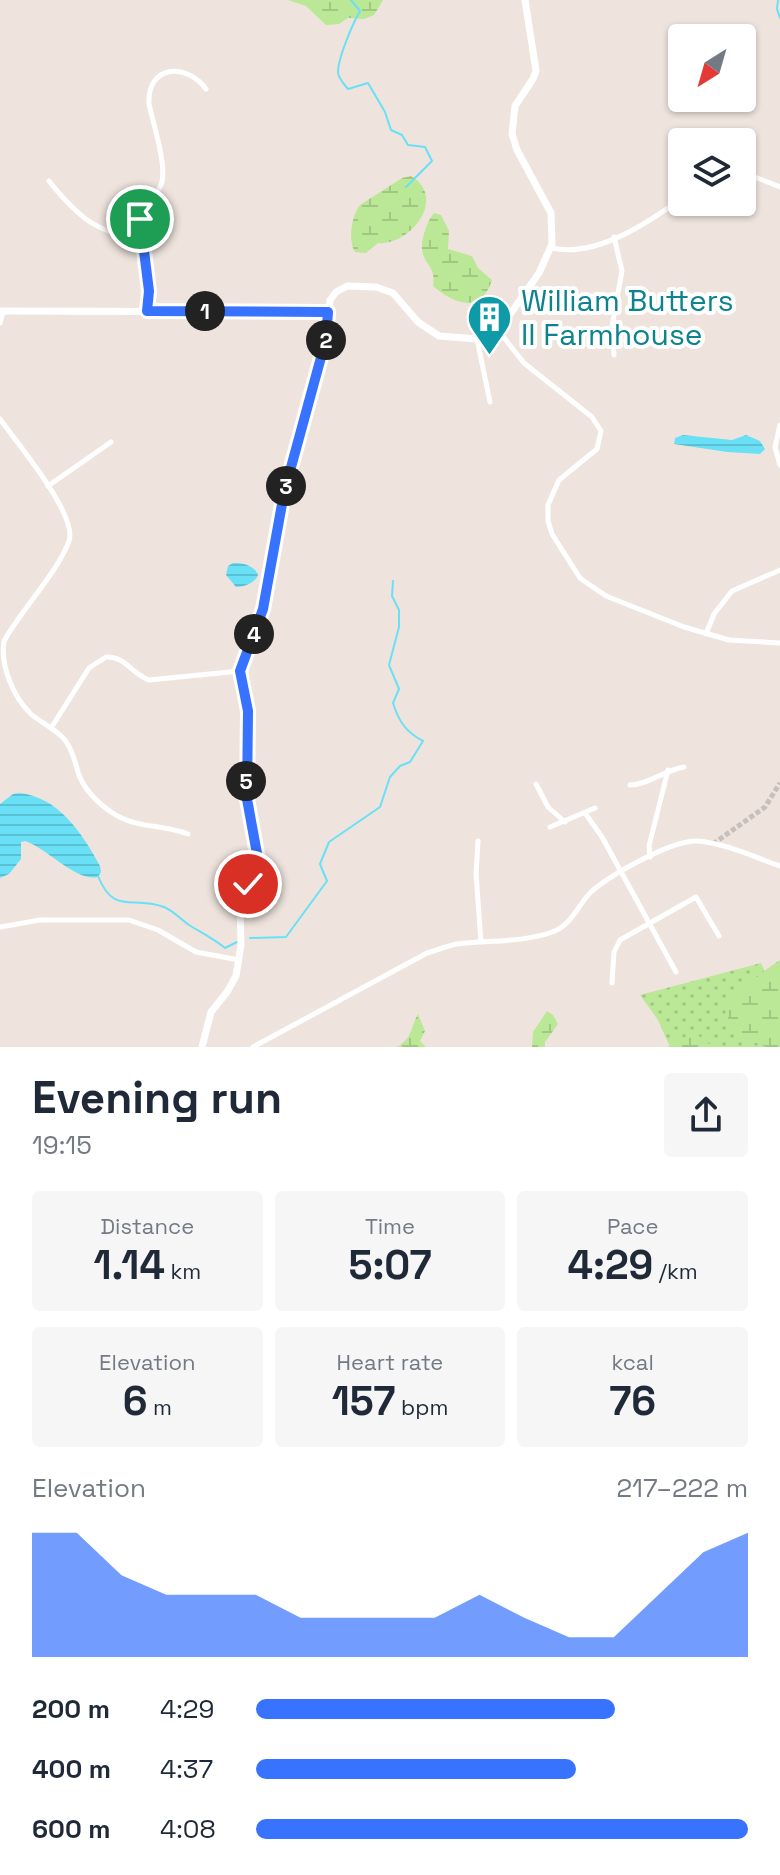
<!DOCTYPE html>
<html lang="en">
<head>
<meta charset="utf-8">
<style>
	body { margin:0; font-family:"Space Grotesk",sans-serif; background:#f6f6f7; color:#1f2937; height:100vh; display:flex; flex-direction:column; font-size:30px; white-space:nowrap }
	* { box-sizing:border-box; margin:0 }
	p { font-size:26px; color:#747a83 }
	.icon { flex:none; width:44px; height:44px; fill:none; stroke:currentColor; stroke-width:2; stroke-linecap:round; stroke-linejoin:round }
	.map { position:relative; height:1047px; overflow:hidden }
	.panel { display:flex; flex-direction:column; background:#fff; flex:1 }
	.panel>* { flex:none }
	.needle { width:52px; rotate:217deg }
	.tools { position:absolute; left:668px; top:24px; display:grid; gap:16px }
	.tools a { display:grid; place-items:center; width:88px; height:88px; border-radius:8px; background:#fff; box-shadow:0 2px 6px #0004; font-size:40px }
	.pin { position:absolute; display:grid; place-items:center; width:68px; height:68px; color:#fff; margin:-34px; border:4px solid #fff; border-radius:50%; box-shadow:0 2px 8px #0007 }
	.km { position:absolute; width:40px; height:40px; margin:-20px; border-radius:50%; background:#222; color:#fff; font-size:22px; line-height:40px; text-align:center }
	.round { display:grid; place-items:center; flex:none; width:84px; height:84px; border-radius:8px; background:#f6f6f7 }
	.headline { display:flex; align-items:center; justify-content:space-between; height:136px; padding:0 32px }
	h1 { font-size:44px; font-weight:700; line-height:60px }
	.metrics { display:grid; grid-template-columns:repeat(3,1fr); gap:12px; height:136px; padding:8px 32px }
	.metrics div { display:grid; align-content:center; border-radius:8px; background:#f6f6f7; text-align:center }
	.metrics b { font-size:40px; font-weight:700 }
	.metrics small { font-size:22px; font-weight:400 }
	.metrics p { font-size:22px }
	.chart { height:224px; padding:16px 32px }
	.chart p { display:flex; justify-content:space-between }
	.chart svg { width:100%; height:144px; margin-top:8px; fill:#3873ff; opacity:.7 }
	ul { padding:0 32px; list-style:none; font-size:26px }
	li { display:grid; grid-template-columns:128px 96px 1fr; align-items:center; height:60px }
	li i { height:20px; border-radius:10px; background:#3873ff }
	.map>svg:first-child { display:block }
	.grass { fill:url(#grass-dots) }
	.wetland { fill:url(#wetland-marsh) }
	.water { fill:url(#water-rules) }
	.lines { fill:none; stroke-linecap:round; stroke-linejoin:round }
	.stream { stroke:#6ae0f6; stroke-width:2 }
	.street-tunnel { stroke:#c7bfb9; stroke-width:5; stroke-dasharray:5 2.5; stroke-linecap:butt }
	.street { stroke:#fff; stroke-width:5 }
	.secondary { stroke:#fff; stroke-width:7 }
	.route-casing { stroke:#fff; stroke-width:16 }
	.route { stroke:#3873ff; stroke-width:10 }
	.labels { text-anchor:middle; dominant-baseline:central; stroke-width:8; stroke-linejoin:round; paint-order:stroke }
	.culture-label { font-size:30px; fill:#0d838f; stroke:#fff; text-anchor:start }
</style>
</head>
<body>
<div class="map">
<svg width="780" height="1047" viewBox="0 0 780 1047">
	<defs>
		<pattern id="grass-dots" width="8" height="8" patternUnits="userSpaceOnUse" patternTransform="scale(2)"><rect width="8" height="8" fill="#bbe896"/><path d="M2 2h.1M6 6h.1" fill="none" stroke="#a1c781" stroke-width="1.8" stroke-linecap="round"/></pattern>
		<pattern id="wetland-marsh" width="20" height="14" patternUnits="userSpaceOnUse" patternTransform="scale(2)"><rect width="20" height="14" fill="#bbe896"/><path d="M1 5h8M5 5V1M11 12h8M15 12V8" fill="none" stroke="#a1c781"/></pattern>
		<pattern id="water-rules" width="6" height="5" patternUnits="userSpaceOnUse" patternTransform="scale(2)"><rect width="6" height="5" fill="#6ae0f6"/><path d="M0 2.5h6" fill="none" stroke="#5cc0d3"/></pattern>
	</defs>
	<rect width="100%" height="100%" fill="#eee4dd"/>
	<!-- grass -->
	<polygon class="grass" points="761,963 780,1007 780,1047 670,1047 658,1020 640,995"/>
	<!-- wetland -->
	<g class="wetland">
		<polygon points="288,0 383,0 374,15 364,19 348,18 339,24 326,25 306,6"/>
		<path d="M411,176c37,22 -1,70 -33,67l-12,10 -11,-1c-7,-11 -4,-35 5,-47l42,-27z"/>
		<path d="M434,213l7,2 8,16 -1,18 24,7 6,12 14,12c-11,35 -38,24 -59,6 3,-21 -8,-19 -11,-36 -1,-11 5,-29 12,-37z"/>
		<path d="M780,960v87h-14l-31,-13 -10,-23c10,-21 36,-38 55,-51z"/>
		<polygon points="547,1011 553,1015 558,1024 545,1042 545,1047 532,1047 533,1032"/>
		<path d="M418,1014l7,17 -5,10 6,6h-29c16,-9 13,-19 21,-33z"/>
		<polygon points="694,1032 713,1047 667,1047"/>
	</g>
	<!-- water -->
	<g class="water">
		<polygon points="683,435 732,440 746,435 760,441 765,449 760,454 727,452 674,444 675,438"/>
		<path d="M233,563c10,0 21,2 25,12 -3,8 -14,12 -22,12l-10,-12 2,-9z"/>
		<path d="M19,793c40,4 63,40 81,73l1,6 -3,5c-22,5 -51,-29 -73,-36l-4,1v17l-12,15 -9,4v-74l13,-10z"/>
	</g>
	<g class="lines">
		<!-- stream -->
		<g class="stream">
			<path d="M351,0l9,11c-7,12 -22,47 -22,61 0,6 6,12 10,17l20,-6 17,29 6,18 11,5 6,10 17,2 7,14 -26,26"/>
			<polyline points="778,0 777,9 780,18"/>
			<path d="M98,876c16,40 34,19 66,31 10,4 16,12 25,18 13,8 25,14 36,23l12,-6"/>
			<path d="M250,938l36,-1 41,-56 -7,-17 9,-22 51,-35 10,-30 10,-11 10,-4 13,-21c-17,-9 -24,-19 -30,-38l6,-14 -10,-24 10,-38v-17l-7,-14 1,-15"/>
		</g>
		<!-- street-tunnel -->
		<polyline class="street-tunnel" points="713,844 765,807 780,783"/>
		<!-- street -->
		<g class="street">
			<polyline points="742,172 780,187"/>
			<path d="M49,181c25,31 49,57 93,54"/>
			<polyline points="614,237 622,271 612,326 614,355"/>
			<path d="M551,248c45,10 97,-25 131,-50"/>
			<path d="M147,311l2,-20 -9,-75c3,-14 16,-18 21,-31 7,-17 -8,-62 -12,-81 -2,-39 37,-42 57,-15"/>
			<polyline points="0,323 3,312"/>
			<polyline points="498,330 524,363 592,417 601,431 597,449 559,480 548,505 548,521 552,534 580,578 606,596 684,627 729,640 780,643"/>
			<polyline points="477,339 490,402"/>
			<path d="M0,419c17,24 78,96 69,122 -11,31 -48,69 -65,100 -4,24 9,56 27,73 10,9 25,15 34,26 8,10 10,23 14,35 6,15 19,28 32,37 25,17 51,12 77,22"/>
			<polyline points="780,425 775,447 780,465"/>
			<polyline points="48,486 111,442"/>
			<polyline points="706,634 714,614 732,591 780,570"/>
			<path d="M51,728l38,-60 17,-11c19,-1 26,17 43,23l91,-9"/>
			<polyline points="536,784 548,807 565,822"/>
			<path d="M630,785c17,0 35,-15 54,-18"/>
			<polyline points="585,813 602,837 676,972"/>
			<polyline points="550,827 595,808"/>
			<polyline points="478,841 476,874 481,942"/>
			<polyline points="650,857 649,846 668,770"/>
			<polyline points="0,927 40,920 129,920 158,930 196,952 239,960"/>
			<polyline points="612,983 614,952 620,940 696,897 719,936"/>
			<path d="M253,1047l174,-94c10,-3 20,-7 30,-9 31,-4 68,-1 98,-13 19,-9 23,-27 37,-40 20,-17 80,-51 105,-50 28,2 57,16 83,25"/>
		</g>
		<!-- secondary -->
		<g class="secondary">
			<polyline points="0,311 328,312"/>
			<polyline points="202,1047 211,1012 227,992 236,976 241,945 240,904 258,859 247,799 248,711 241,668 267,594 281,506 326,339 330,300 336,292 347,286 376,287 393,293 418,322 439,336 477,339 491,335 501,327 539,273 552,244 551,213 517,150 512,134 515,106 533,79 536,71 525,0"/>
		</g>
	</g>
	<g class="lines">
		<defs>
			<polyline id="route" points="140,219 149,291 147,311 328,312 326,339 284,493 263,609 240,671 248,711 247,799 258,859 248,884"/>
		</defs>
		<!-- route casing -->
		<use href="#route" class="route-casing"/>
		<!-- route -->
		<use href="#route" class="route"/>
	</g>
	<!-- icons -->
	<defs>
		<symbol id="building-pin" viewBox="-11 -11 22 30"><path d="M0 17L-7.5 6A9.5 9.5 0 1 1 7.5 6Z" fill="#0f9aa8" stroke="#fff"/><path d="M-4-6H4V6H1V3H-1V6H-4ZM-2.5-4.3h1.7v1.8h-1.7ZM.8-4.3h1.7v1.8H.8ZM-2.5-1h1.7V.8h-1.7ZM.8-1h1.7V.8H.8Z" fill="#fff"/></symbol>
	</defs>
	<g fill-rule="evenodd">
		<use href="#building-pin" x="464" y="292" width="51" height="69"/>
	</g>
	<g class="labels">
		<!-- culture labels -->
		<g class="culture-label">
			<text x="521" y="300">William Butters<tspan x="521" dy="34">II Farmhouse</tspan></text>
		</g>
	</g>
</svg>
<div class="tools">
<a><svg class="needle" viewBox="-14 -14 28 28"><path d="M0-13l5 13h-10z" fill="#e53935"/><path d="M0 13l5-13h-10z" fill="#747a83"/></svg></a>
<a><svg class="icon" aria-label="layers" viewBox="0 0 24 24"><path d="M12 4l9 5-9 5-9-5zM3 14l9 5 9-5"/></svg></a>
</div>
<div class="pin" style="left:140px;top:219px;background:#1e9e55"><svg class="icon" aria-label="arrive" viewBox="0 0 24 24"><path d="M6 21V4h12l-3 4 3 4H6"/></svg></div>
<div class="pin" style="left:248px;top:884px;background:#d93025"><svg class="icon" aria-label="check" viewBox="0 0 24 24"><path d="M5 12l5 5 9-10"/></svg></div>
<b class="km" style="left:205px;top:311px">1</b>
<b class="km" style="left:326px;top:340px">2</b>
<b class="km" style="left:286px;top:486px">3</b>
<b class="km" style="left:254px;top:634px">4</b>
<b class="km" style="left:246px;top:781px">5</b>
</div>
<section class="panel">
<div class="headline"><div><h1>Evening run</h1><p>19:15</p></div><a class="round"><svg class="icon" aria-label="share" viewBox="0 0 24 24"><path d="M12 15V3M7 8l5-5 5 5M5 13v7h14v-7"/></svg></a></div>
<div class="metrics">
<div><p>Distance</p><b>1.14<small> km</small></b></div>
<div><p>Time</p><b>5:07</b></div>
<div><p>Pace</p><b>4:29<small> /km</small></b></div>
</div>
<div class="metrics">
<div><p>Elevation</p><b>6<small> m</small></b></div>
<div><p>Heart rate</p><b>157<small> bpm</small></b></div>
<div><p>kcal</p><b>76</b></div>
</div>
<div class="chart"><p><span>Elevation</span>217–222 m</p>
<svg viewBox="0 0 160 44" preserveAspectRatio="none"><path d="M0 44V6L10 6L20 19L30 25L40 25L50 25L60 32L70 32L80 32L90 32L100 25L110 32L120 38L130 38L140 25L150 12L160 6V44z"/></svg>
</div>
<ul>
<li><b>200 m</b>4:29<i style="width:73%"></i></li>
<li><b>400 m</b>4:37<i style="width:65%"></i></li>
<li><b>600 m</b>4:08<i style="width:100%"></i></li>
</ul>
</section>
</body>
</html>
